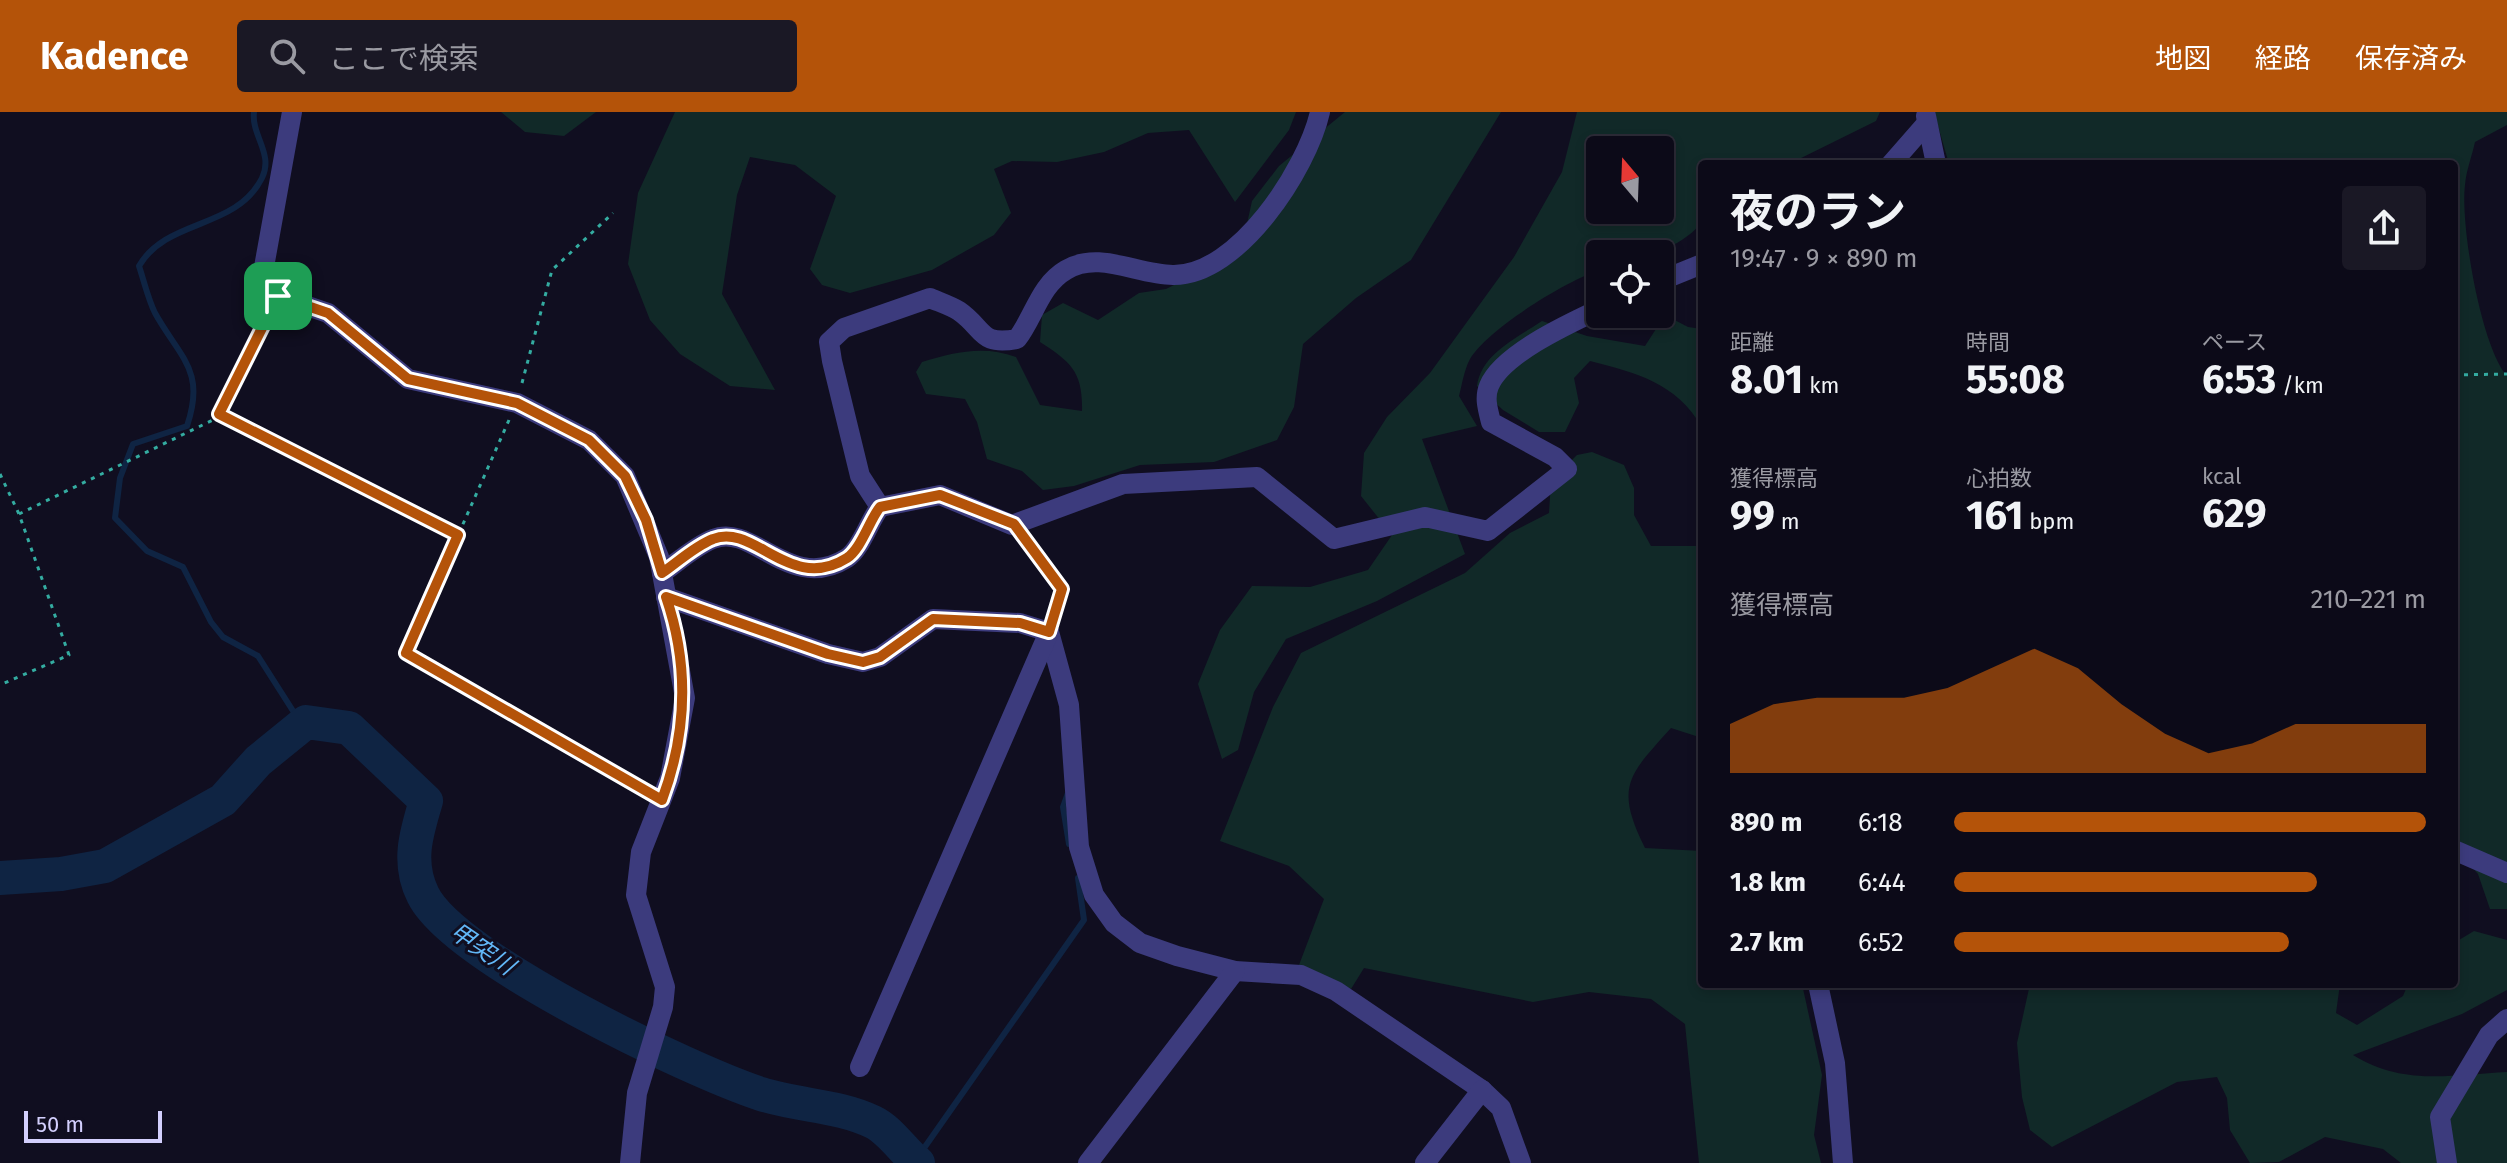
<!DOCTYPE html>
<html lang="ja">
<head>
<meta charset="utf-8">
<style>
	body { margin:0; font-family:"Fira Sans","Noto Sans JP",sans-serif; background:#1a1825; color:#f1f3f6; height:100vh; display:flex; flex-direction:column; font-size:30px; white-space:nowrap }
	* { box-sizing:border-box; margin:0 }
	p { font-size:26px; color:#9a9aa2 }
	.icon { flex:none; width:44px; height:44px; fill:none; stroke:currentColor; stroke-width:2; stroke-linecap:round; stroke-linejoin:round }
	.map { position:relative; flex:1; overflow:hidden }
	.details { position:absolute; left:1698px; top:48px; width:760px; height:828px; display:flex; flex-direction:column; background:#0c0a18; border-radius:8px; box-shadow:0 4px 12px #0003,0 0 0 2px #2c2b37 }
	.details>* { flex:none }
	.needle { width:52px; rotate:341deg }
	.controls { position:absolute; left:1586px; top:24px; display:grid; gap:16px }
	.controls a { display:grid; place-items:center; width:88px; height:88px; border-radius:8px; background:#0c0a18; box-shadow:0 4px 12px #0003,0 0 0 2px #2c2b37; font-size:40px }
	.scale { position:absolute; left:24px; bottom:20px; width:138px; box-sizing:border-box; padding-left:8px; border:4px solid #d3cffd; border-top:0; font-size:22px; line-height:28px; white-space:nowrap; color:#d3cffd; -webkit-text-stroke:6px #100e20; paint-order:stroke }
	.pin { position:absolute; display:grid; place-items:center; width:68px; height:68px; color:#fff; margin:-34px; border-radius:16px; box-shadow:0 4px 12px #0006 }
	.round { display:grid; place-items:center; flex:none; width:84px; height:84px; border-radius:8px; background:#1a1825 }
	.head { display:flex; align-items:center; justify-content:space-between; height:136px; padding:0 32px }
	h1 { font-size:44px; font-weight:700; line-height:60px }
	.metrics { display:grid; grid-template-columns:repeat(3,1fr); gap:12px; height:136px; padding:8px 32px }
	.metrics div { display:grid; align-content:center }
	.metrics b { font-size:40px; font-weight:700 }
	.metrics small { font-size:22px; font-weight:400 }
	.metrics p { font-size:22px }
	.chart { height:224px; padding:16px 32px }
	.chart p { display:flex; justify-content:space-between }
	.chart svg { width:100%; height:144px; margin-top:8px; fill:#b45309; opacity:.7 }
	ul { padding:0 32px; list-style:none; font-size:26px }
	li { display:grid; grid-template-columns:128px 96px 1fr; align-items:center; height:60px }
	li i { height:20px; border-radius:10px; background:#b45309 }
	header { display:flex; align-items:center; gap:48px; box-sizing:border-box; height:112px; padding:0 40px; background:#b45309; color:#fff }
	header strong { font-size:38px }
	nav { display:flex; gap:44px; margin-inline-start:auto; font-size:28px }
	.search { width:560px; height:72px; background:#1a1825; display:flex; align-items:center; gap:20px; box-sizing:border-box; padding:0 28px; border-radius:8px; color:#9a9aa2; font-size:30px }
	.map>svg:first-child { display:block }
	.green { fill:#112928; fill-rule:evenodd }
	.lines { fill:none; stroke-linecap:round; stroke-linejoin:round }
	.stream { stroke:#0f2443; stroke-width:6 }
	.river { stroke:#0f2443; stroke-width:34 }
	.path { stroke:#34aca1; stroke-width:3; stroke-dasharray:4 6; stroke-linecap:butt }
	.minor { stroke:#3c3b7d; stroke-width:20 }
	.route-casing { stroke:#fff; stroke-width:16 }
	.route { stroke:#b45309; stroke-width:10 }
	.labels { text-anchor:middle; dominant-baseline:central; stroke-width:6; stroke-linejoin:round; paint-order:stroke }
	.water-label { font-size:24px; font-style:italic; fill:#62b7f7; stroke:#100e20 }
</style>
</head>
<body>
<header>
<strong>Kadence</strong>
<div class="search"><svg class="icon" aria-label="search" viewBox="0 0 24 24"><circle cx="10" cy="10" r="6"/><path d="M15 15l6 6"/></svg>ここで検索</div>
<nav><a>地図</a><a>経路</a><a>保存済み</a></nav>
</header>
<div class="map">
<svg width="2507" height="1051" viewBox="0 0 2507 1051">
	<rect width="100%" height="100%" fill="#100e20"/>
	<!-- green -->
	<g class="green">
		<polygon points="501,0 596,0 564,24 525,20"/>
		<polygon points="675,0 1296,0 1289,18 1235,90 1189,18 1148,21 1104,40 1057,50 1012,49 994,57 1011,101 994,123 932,158 850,181 822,173 810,157 836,84 795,53 750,45 737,83 722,182 775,278 730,274 680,242 650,208 628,152 638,81"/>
		<path d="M1345,0h156l-90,148 -55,38 -53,46 -9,63 -17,33 -63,22 -74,3 -66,21 -31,4 -21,-19 -35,-12 -10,-37 -12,-23 -39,-5 -10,-22 6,-10c32,-10 62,-17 94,-5l24,48 42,6c1,-39 -11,-49 -42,-69l2,-27 21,-12 35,17 41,-27 27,-4 28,-14 49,-33 9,-41 27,-35z"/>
		<path d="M1577,0h303l-4,9 -87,43h-87v59c-33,34 -57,31 -102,31v16c-33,10 -112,59 -130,89 -6,11 -8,26 -11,37l18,30 -55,13 43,115 -88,47 -91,38 -32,53 -16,58 -16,9 -24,-75 22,-54 32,-44 58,1 58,-17 24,-35 -31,-39 3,-43 23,-36 43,-44 84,-116 48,-85zM1600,38h60v60h-60z"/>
		<path d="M1934,0h573v13l-32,17c-3,14 -9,29 -10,43 -5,39 16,162 42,191v533h-17l-12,-35 -17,-19 -7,-17v-674h-505z"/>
		<path d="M1665,203l23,12 14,2v98c-26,-44 -65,-54 -112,-66l-16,17 5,25 -14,29h-26l-36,-22 -26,-24c4,-32 40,-48 65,-65l45,15 58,10z"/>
		<path d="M1592,340l32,13 10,23v27l17,31h51v192l-31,-10c-42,47 -57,58 -26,120l57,3v133h100l20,91 -8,60 7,28h-122l-14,-139 -34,-25 -62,-7 -56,10 -169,-34 -13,21 -52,-24 25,-66 -35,-33 -69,-25 53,-134 28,-54 164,-80 45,-40 39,-20 2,-32 26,-26z"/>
		<path d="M2474,819l33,9v50l-45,24 -109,41c50,31 98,20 154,17v91h-106l-18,-14 -58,-12 -46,25 -29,1 -20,-33 -3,-32 -10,-21 -40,5 -125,65 -22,-17 -8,-33 -5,-54 13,-59h310l-4,29 21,12 46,-29 5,-12h46v-41z"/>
	</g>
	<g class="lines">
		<!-- stream -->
		<g class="stream">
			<path d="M254,0c-3,23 20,42 8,66 -26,52 -95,40 -123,88 5,15 9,33 16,47 25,45 51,57 32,113l-54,18 -13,34 -5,40 32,33 36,16 28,55 12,15 35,19 44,69"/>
			<polyline points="1068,681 1063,695 1069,732"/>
			<polyline points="915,1049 1084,808 1078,766"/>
		</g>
		<!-- river -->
		<path class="river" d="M0,766l61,-4 44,-8 118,-66 35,-39 48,-39 43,6 77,73c-10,33 -19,62 -3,94 31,63 267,176 338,199 37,12 77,11 112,28 17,8 30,29 45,41"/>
		<!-- path -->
		<g class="path">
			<polyline points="2454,263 2507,262"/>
			<polyline points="522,271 552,158 613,101"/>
			<polyline points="219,302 458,423"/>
			<polyline points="509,308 406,541 644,677"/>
			<polyline points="0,362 19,402 69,543 0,573"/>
			<polyline points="19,402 217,306 269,201"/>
			<polyline points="1027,428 1062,477 1054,503"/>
		</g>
		<!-- minor -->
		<g class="minor">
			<polyline points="292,0 264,155 278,184 328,201 408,267 517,291 589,328 625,364 659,445 685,586 670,666 641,740 636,783 665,875 663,895 637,981 630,1051"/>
			<polyline points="1926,4 1936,52"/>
			<polyline points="1891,52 1926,12"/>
			<polyline points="1660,169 1702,152"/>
			<path d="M880,395l60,-12 72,30 111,-41 134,-7 77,62 91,-22 63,14 79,-62 -12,-12 -64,-35c-3,-12 -7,-24 -2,-36 13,-32 81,-63 111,-77"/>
			<path d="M662,461c16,-11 33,-27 51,-34 40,-17 77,55 134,19 14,-9 22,-37 33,-51l-20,-31 -28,-115 -3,-19 15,-14 86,-30c9,4 21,8 29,13 26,18 20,35 58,28 17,-22 23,-54 49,-69 33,-20 71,5 107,5 65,1 134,-106 147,-163"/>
			<polyline points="666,485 828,542 863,550 880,545 933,507 1020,511 1049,520"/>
			<polyline points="1049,520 1069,593 1079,735 1094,783 1114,811 1140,831 1177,844 1235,859 1301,863 1336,879 1482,978 1501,996 1521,1051"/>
			<polyline points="2454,738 2507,761"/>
			<polyline points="1818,872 1835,951 1843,1051"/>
			<polyline points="860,955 1049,520"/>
			<polyline points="1088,1051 1235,859"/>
			<polyline points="1425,1051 1482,978"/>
			<polyline points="2447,1051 2440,1005 2489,923 2507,907"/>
		</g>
	</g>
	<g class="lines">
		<defs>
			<path id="route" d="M278,184l50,17 80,66 109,24 72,37 36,36 21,44 16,53c16,-11 33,-27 51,-34 41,-17 77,55 134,19 14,-9 22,-37 33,-51l60,-12 74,29 48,65 -13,43 -29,-9 -87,-4 -53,38 -17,5 -35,-8 -162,-57c23,67 21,136 -4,203l-256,-147 52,-118 -239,-121z"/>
		</defs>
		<!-- route casing -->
		<use href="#route" class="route-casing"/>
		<!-- route -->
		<use href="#route" class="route"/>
	</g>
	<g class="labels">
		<!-- water labels -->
		<g class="water-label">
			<text transform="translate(482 837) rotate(34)">甲突川</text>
		</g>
	</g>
</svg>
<div class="controls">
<a><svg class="needle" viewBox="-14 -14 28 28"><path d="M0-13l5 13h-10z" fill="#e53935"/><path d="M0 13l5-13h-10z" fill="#9a9aa2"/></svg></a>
<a><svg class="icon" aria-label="locate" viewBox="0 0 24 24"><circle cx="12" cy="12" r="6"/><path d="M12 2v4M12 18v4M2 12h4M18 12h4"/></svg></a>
</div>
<div class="scale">50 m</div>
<div class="pin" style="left:278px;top:184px;background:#1e9e55"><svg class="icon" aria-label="arrive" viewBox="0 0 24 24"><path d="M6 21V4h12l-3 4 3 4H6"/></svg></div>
<section class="details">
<div class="head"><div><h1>夜のラン</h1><p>19:47 · 9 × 890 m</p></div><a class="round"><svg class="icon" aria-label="share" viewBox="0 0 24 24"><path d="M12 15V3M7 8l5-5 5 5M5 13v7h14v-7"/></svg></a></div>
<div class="metrics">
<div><p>距離</p><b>8.01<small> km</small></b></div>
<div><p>時間</p><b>55:08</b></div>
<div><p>ペース</p><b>6:53<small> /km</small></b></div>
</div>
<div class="metrics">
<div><p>獲得標高</p><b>99<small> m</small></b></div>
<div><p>心拍数</p><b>161<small> bpm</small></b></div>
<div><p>kcal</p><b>629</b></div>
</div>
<div class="chart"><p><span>獲得標高</span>210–221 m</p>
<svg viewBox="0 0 160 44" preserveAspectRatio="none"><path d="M0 44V29L10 23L20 21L30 21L40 21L50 18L60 12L70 6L80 12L90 23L100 32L110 38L120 35L130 29L140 29L150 29L160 29V44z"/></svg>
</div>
<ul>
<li><b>890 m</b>6:18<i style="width:100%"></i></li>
<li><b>1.8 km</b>6:44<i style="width:77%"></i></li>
<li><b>2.7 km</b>6:52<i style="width:71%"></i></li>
</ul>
</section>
</div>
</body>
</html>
